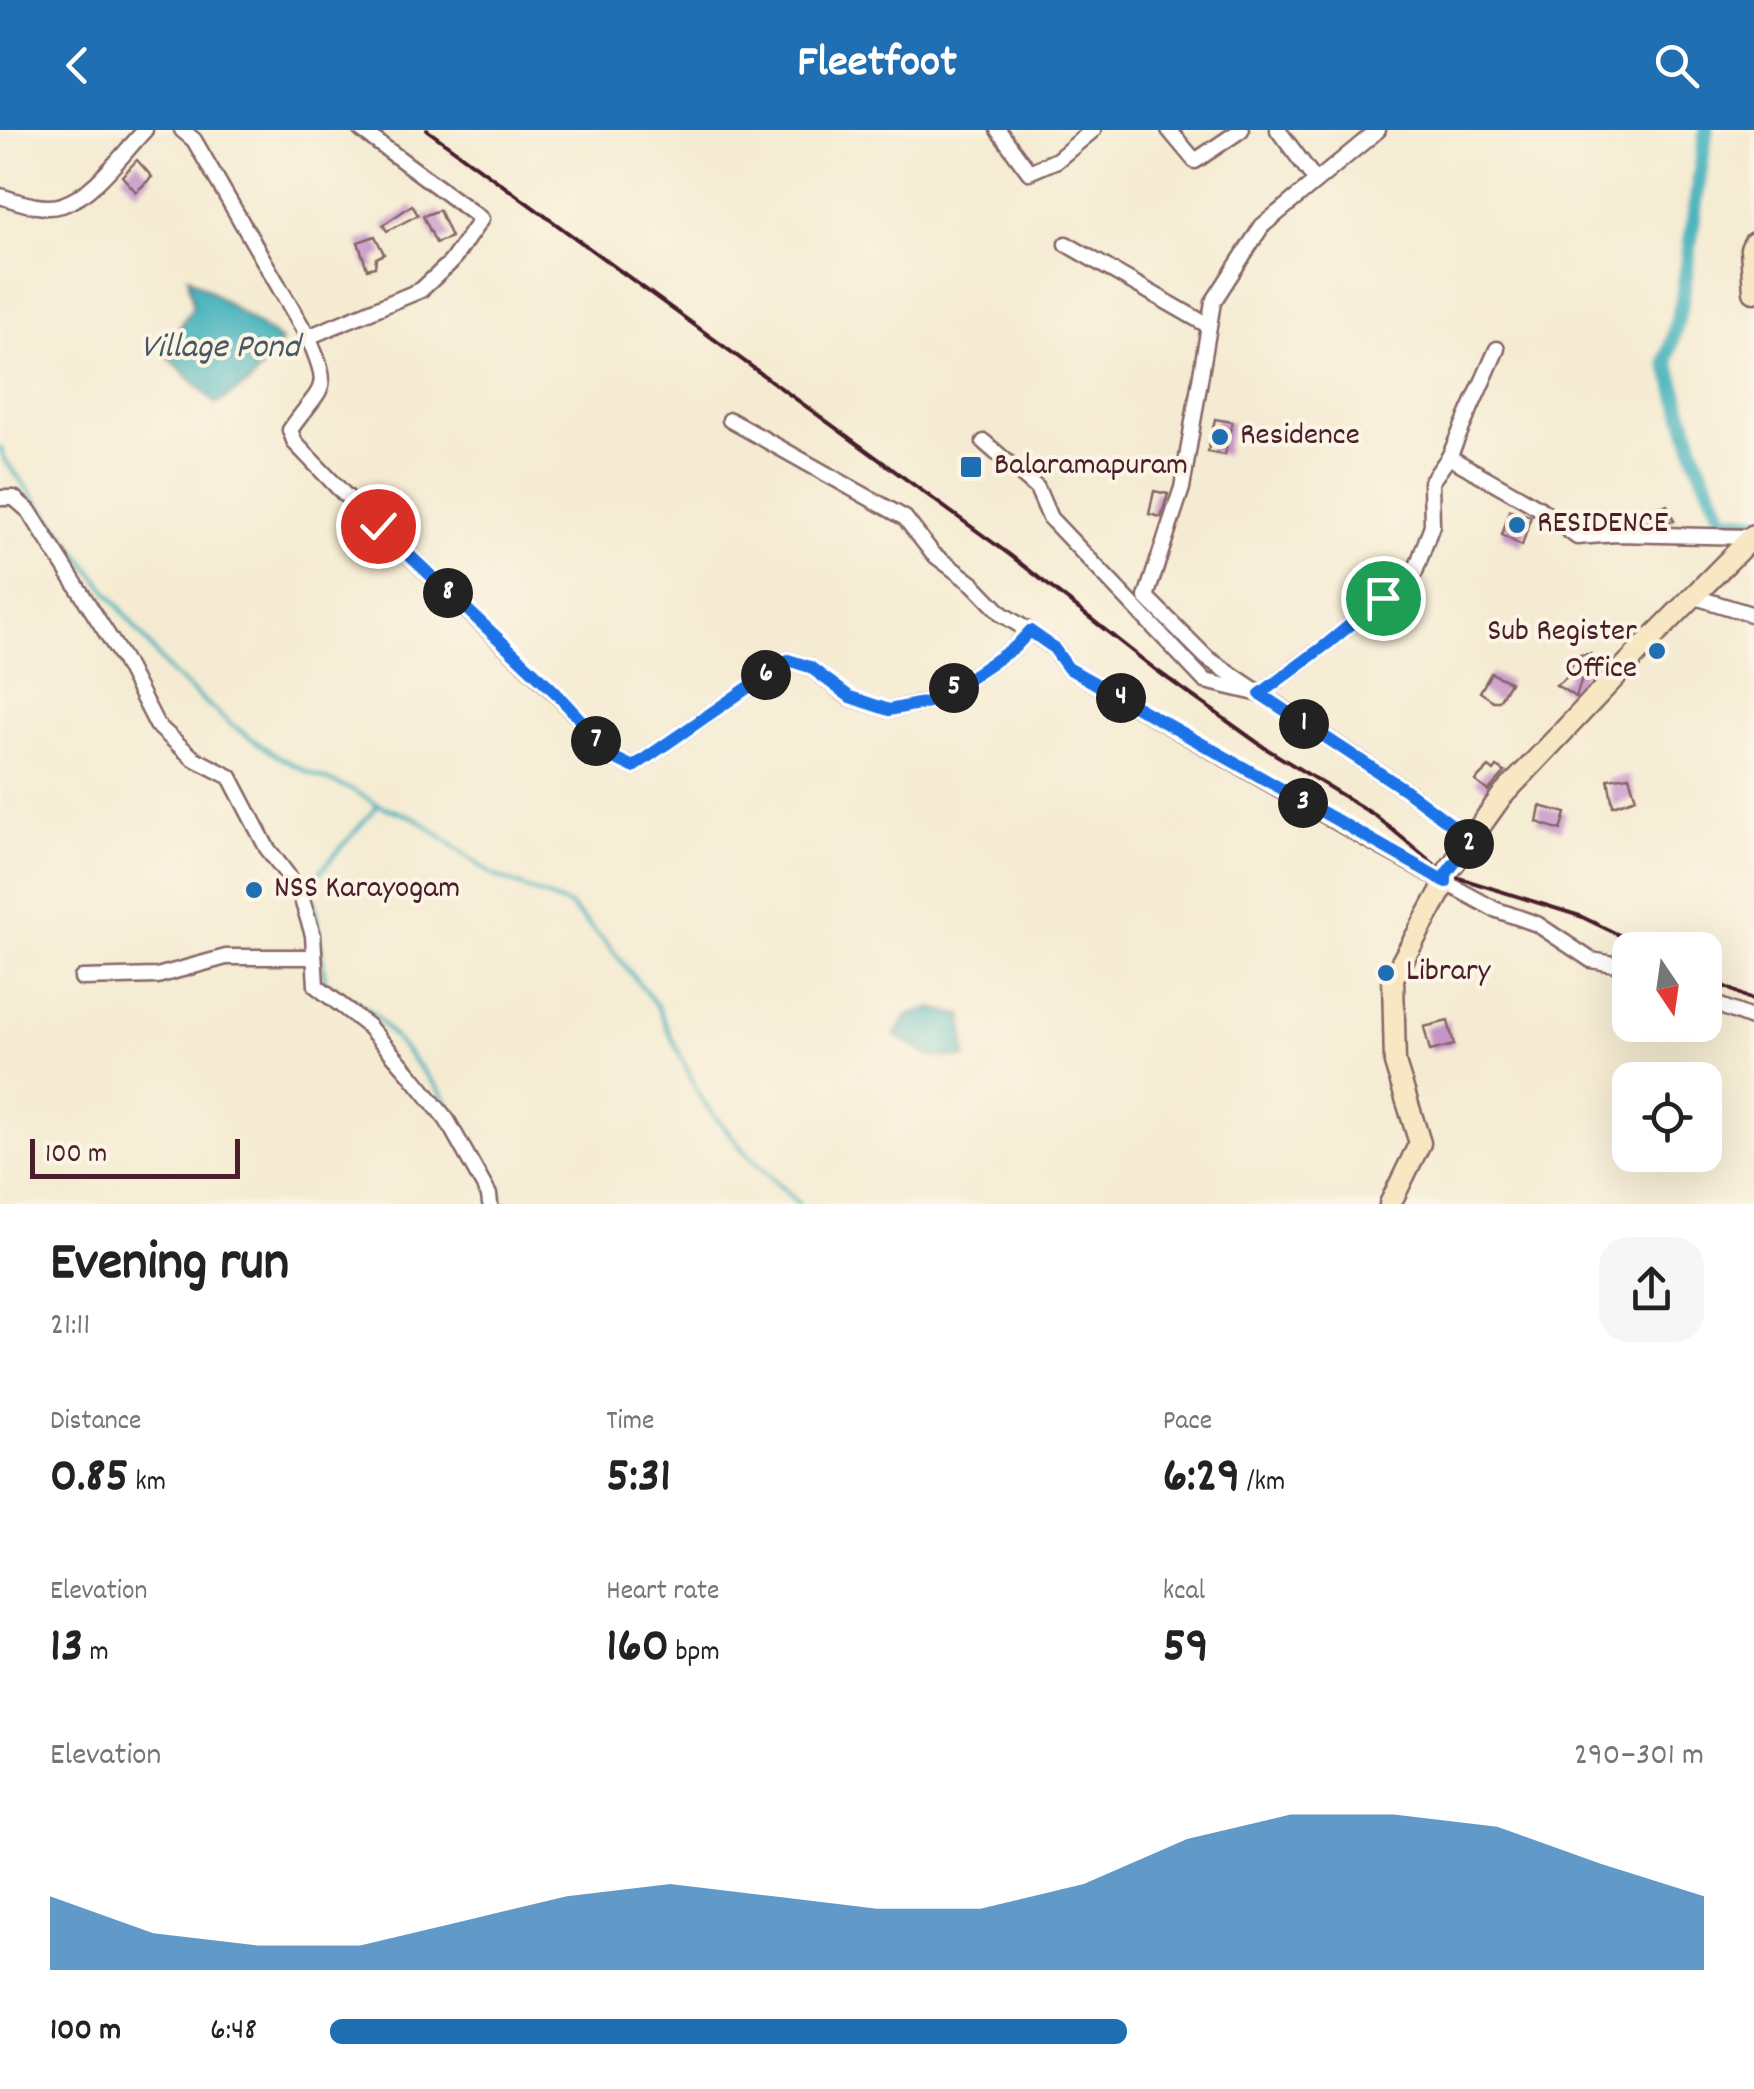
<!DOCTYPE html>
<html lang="en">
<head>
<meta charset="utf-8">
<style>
	body { margin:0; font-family:Dekko,sans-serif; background:#f6f6f6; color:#222; height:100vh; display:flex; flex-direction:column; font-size:38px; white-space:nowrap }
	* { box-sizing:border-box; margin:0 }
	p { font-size:32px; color:#767676 }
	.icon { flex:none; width:55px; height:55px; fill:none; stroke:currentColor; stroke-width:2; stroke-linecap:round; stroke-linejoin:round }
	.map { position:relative; height:1074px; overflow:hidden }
	.details { display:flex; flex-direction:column; background:#fff; flex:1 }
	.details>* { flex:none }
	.needle { width:65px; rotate:167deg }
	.buttons { position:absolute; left:1612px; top:802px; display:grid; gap:20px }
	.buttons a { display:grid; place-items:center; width:110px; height:110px; border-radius:20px; background:#fff; box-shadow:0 10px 40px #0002; font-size:50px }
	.scale { position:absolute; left:30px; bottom:25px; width:210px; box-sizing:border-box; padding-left:10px; border:5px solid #4a1f2b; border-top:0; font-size:28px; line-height:35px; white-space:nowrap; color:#4a1f2b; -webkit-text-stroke:8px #fcf5e5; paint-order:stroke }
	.pin { position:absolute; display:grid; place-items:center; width:85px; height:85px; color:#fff; margin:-42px; border:5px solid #fff; border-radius:50%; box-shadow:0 2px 10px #0007 }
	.km { position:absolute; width:50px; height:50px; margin:-25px; border-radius:50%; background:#222; color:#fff; font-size:28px; line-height:50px; text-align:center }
	.round { display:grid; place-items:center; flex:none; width:105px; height:105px; border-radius:30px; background:#f6f6f6 }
	.overview { display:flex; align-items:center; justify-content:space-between; height:170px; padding:0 50px }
	h1 { font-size:55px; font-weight:800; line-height:75px }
	.metrics { display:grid; grid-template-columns:repeat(3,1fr); gap:15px; height:170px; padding:10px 50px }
	.metrics div { display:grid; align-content:center }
	.metrics b { font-size:50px; font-weight:800 }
	.metrics small { font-size:28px; font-weight:400 }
	.metrics p { font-size:28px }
	.chart { height:280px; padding:20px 50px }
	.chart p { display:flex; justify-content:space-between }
	.chart svg { width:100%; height:180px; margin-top:10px; fill:#1f6fb2; opacity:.7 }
	ul { padding:0 50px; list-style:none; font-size:32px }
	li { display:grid; grid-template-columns:160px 120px 1fr; align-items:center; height:75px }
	li i { height:25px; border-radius:12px; background:#1f6fb2 }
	header { display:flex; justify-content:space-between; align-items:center; height:130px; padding:0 50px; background:#1f6fb2; color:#fff; font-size:45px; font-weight:800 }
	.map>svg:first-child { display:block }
	.water { fill:#40b0bb; stroke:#456873; stroke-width:2.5 }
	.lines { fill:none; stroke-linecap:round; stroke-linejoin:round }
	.stream { stroke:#40b0bb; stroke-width:4 }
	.canal { stroke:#40b0bb; stroke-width:15 }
	.building { fill:#c694c8 }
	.street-casing { stroke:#866665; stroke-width:19 }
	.secondary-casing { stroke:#866665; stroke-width:25 }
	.street { stroke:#fff; stroke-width:14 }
	.secondary { stroke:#f7e8c3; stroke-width:20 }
	.rail { stroke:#4a1f2b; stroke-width:4 }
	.route-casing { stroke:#fff; stroke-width:20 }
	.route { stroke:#1a73e8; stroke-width:12 }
	.poi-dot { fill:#1f6fb2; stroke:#fcf5e5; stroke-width:4 }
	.labels { text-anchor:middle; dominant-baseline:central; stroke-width:8; stroke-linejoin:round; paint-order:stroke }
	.poi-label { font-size:32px; fill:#4a1f2b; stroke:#fcf5e5; text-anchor:start }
	.water-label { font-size:35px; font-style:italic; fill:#465965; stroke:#fcf5e5 }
</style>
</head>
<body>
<header><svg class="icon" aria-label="back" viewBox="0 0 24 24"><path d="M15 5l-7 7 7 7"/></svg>Fleetfoot<svg class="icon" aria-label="search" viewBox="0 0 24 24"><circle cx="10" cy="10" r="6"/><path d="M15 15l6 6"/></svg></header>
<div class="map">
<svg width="1754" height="1074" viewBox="0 0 1754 1074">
	<rect width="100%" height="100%" fill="#fcf5e5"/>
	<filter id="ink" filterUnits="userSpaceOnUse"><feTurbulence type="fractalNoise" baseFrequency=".01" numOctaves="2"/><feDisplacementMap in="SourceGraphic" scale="20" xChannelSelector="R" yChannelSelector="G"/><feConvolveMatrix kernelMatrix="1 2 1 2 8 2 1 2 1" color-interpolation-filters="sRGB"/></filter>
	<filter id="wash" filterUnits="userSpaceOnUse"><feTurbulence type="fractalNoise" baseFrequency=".0048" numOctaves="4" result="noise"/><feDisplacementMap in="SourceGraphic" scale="40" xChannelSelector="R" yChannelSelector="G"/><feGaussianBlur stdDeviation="2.25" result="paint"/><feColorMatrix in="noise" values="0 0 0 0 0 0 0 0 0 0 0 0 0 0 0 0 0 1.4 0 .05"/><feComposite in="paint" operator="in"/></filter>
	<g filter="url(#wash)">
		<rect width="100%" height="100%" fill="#f5ebd2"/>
		<!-- water -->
		<g class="water">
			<polygon points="188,146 281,211 251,252 216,274 164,223 193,176"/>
			<polygon points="931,878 963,886 966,928 929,927 895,905 907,886"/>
		</g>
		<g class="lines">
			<!-- stream -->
			<g class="stream">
				<polyline points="0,317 5,330 170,542 229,593 271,622 309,643 353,660 378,675 416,688 491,744 570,776 609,816 657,876 701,969 748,1026 799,1074"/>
				<polyline points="319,802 311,752 378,675"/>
				<polyline points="320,812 325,852 373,883 440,961 499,1058 502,1074"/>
			</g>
			<!-- canal -->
			<polyline class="canal" points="1706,0 1682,171 1667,231 1697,330 1724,389 1754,392"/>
		</g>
		<g id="blocks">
			<!-- building -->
			<g class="building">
				<polygon points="137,30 152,47 136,62 122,46"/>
				<polygon points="412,75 418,85 387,101 383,95"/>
				<polygon points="439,80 451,107 436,113 423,86"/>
				<polygon points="375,106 384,124 376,128 375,137 367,139 358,112"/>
				<polygon points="1215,289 1232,292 1225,325 1208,322"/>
				<polygon points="1154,361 1168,364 1161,387 1149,384"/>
				<polygon points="1667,375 1674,391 1645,394 1642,382"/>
				<polygon points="1510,380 1531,386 1522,416 1502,405"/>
				<polygon points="1590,524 1576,567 1556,555 1566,548 1577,525"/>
				<polygon points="1491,543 1510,552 1499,571 1493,571 1480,562"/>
				<polygon points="1489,637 1494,641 1497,637 1505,642 1488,661 1475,651"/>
				<polygon points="1629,646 1636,668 1613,676 1608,649"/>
				<polygon points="1540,676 1566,683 1561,700 1537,692"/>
				<polygon points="1448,891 1454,915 1430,921 1424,897"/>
			</g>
		</g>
	</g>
	<g filter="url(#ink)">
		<use href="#blocks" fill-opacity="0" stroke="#866665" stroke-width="2.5"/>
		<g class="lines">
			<defs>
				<g id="street">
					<path d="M182,0l12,10 114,197c25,56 14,47 -18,93l5,13 49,51 209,197 36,38 15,24 29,14 155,-107 22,7 39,30 40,13 38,-8 23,-11 65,-44 14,-16 24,16 15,21 298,171 128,70 43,15 54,36 23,4 16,6"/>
					<polyline points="998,0 1029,42 1057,30 1093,0"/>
					<polyline points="1169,0 1195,31 1241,0"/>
					<polyline points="1278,0 1316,51"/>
					<polyline points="1378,0 1262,96 1213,172 1182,358 1146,467 1207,528 1404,659 1472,710"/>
					<path d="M0,66c19,6 42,15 62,9 33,-11 60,-51 83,-75"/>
					<polyline points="1066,114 1209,196"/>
					<polyline points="308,207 421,160 451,132 481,89 361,0"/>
					<polyline points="730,290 905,388 933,424 973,454 1002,484 1029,501"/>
					<polyline points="984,312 1037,358 1050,388 1205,551 1260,564 1327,514 1415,442 1432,395 1431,352 1449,327 1539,378 1577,407 1616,404 1751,407"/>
					<polyline points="1449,327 1497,219"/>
					<polyline points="0,368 14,368 29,381 123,529 157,595 193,628 230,647 267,718 299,760 313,805 316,856 368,896 410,944 447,990 489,1065 490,1074"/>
					<polyline points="1695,467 1754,485"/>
					<polyline points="82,848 157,846 226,827 314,827"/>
					<polyline points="1705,870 1754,889"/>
				</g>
				<g id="secondary">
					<polyline points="1754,113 1751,119 1754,162"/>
					<polyline points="1390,1074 1420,1013 1395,933 1393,848 1446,752 1446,744 1501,667 1648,512 1754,405"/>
				</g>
			</defs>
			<!-- street casing -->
			<use href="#street" class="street-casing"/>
			<!-- secondary casing -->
			<use href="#secondary" class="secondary-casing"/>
			<!-- street -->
			<use href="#street" class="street"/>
			<!-- secondary -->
			<use href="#secondary" class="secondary"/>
			<!-- rail -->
			<g class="rail">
				<polyline points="427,0 1010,425 1156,540 1265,618 1376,686 1446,744 1580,786 1650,820"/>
				<polyline points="1705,847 1754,871"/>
			</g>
		</g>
	</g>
	<g class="lines" filter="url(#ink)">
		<defs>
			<polyline id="route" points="378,396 554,561 589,599 604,623 633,637 788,530 810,537 850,567 889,580 928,572 950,561 1015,517 1030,501 1053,517 1068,538 1446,752 1446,744 1472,710 1404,659 1260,564 1327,514 1383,468"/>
		</defs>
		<!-- route casing -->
		<use href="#route" class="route-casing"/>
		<!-- route -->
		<use href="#route" class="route"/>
	</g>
	<!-- markers -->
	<g class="poi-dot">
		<circle cx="1220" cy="307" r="10"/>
		<rect x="959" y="325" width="24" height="24" rx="5"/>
		<circle cx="1517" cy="395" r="10"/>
		<circle cx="1657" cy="521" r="10"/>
		<circle cx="254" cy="760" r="10"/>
		<circle cx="1386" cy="843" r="10"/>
	</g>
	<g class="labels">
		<!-- poi labels -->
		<g class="poi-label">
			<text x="1240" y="307">Residence</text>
			<text x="994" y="337">Balaramapuram</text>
			<text x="1537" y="395">RESIDENCE</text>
			<text x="1637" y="503" text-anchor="end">Sub Register<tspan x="1637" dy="37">Office</tspan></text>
			<text x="274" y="760">NSS Karayogam</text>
			<text x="1406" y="843">Library</text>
		</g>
		<!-- water labels -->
		<g class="water-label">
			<text x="220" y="219">Village Pond</text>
		</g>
	</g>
</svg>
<div class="buttons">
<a><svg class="needle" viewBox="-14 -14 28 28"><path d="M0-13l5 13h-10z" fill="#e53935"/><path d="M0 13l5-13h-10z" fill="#767676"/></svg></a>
<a><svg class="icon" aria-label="locate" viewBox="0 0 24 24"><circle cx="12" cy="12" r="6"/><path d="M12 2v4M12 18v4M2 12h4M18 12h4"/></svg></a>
</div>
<div class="scale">100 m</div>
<div class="pin" style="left:1383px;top:468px;background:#1e9e55"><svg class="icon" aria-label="arrive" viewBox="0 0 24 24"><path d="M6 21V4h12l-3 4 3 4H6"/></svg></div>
<div class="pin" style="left:378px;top:396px;background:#d93025"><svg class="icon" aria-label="check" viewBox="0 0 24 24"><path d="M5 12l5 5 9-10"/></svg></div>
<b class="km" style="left:1304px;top:594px">1</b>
<b class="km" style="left:1469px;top:714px">2</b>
<b class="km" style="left:1303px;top:673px">3</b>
<b class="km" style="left:1121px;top:568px">4</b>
<b class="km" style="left:954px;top:558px">5</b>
<b class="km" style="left:766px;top:545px">6</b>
<b class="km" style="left:596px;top:611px">7</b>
<b class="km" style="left:448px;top:463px">8</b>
</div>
<section class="details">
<div class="overview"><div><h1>Evening run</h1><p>21:11</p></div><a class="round"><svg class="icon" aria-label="share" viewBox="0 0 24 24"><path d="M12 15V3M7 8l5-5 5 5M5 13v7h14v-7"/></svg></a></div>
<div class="metrics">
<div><p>Distance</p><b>0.85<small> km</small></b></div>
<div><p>Time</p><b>5:31</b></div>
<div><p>Pace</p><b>6:29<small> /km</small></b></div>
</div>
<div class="metrics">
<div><p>Elevation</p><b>13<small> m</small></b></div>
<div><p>Heart rate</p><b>160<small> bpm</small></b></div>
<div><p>kcal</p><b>59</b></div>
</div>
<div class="chart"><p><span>Elevation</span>290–301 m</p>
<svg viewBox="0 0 160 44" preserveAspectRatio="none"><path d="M0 44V26L10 35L20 38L30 38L40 32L50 26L60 23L70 26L80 29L90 29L100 23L110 12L120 6L130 6L140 9L150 18L160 26V44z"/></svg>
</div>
<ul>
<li><b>100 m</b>6:48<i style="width:58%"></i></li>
</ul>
</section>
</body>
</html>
